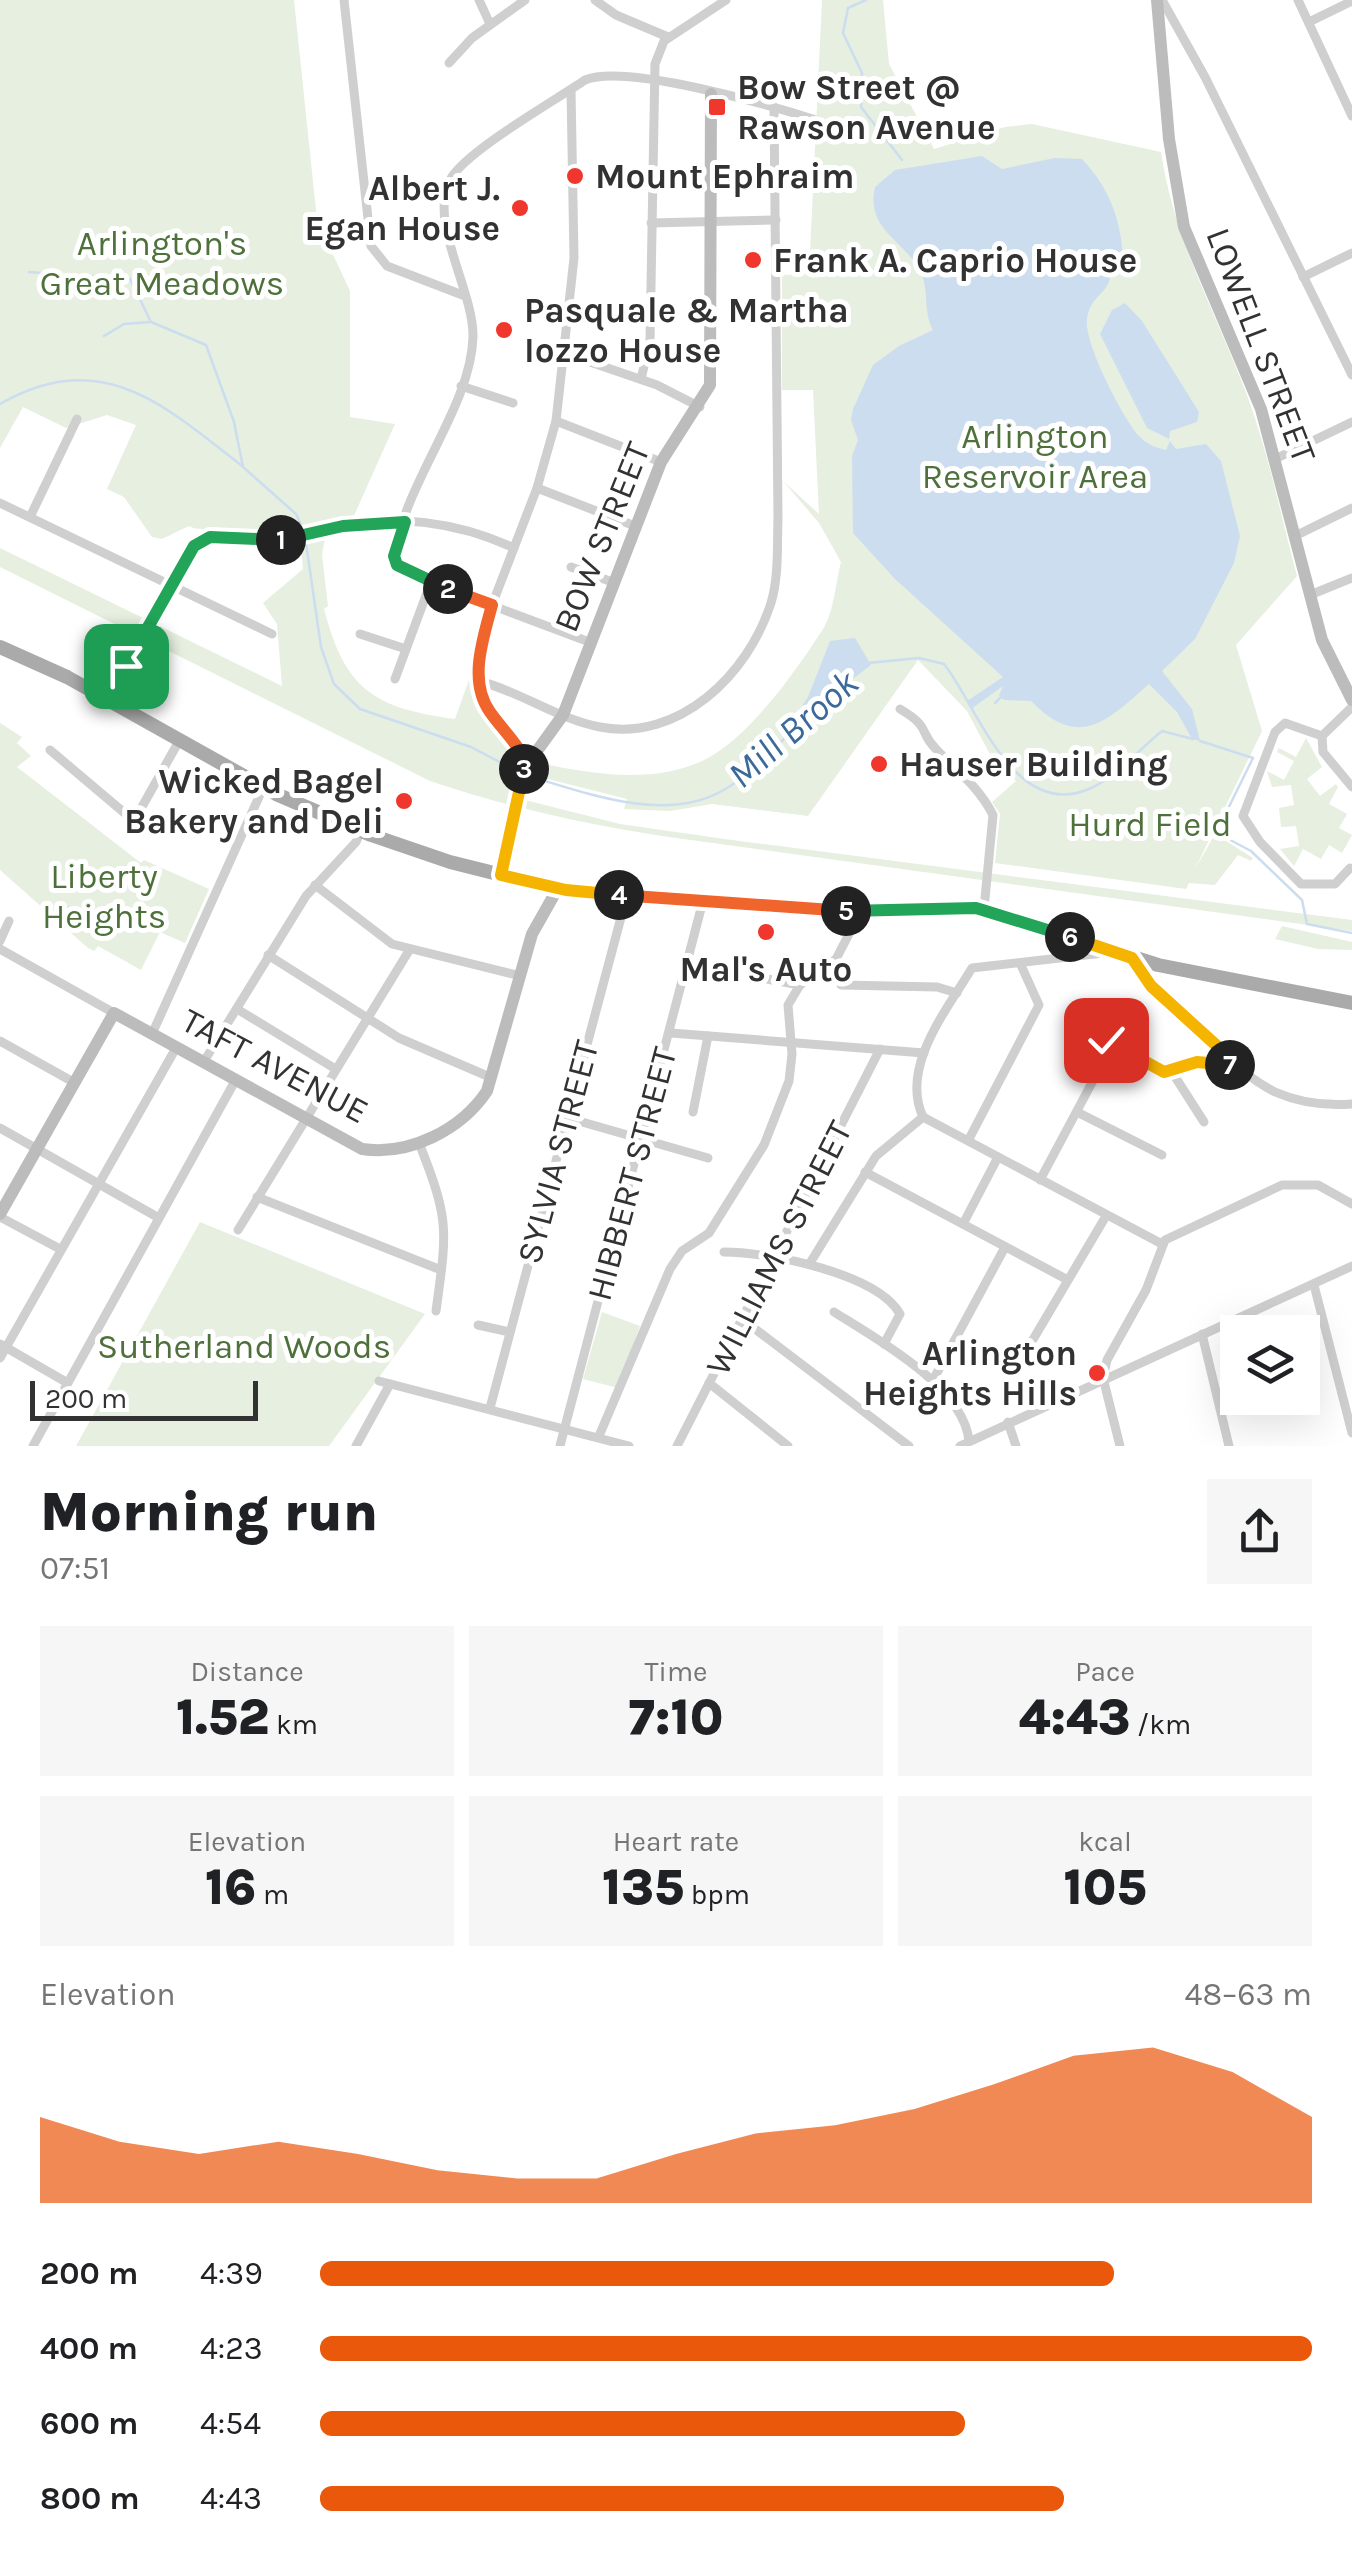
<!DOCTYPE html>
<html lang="en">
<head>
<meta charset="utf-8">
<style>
	body { margin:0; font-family:Karla,sans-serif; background:#f6f6f6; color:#202124; height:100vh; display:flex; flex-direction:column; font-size:38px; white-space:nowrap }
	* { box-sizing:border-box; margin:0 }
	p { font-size:32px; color:#757577 }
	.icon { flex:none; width:55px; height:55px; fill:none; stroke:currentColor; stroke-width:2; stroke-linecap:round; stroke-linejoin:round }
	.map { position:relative; height:1446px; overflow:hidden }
	.panel { display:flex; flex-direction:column; background:#fff; flex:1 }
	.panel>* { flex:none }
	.tools { position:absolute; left:1220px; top:1315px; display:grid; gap:20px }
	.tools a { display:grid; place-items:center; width:100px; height:100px; border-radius:0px; background:#fff; box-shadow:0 10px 40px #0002; font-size:50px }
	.scale { position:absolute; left:30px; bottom:25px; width:228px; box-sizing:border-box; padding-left:10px; border:5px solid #323232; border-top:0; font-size:28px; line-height:35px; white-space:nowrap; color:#323232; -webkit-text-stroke:8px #fff; paint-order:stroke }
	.pin { position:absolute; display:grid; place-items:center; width:85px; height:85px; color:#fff; margin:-42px; border-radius:20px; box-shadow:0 5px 15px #0006 }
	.km { position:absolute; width:50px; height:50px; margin:-25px; border-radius:50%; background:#222; color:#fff; font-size:28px; line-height:50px; text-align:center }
	.round { display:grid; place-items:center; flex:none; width:105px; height:105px; border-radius:0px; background:#f6f6f6 }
	.overview { display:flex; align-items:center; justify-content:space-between; height:170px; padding:0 40px }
	h1 { font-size:55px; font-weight:800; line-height:75px }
	.stats { display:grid; grid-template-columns:repeat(3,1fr); gap:15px; height:170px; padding:10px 40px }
	.stats div { display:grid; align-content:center; border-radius:0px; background:#f6f6f6; text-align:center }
	.stats b { font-size:50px; font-weight:800 }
	.stats small { font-size:28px; font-weight:400 }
	.stats p { font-size:28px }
	.chart { height:280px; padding:20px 40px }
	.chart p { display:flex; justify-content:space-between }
	.chart svg { width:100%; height:180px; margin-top:10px; fill:#ea580c; opacity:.7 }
	ul { padding:0 40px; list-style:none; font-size:32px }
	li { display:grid; grid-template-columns:160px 120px 1fr; align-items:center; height:75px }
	li i { height:25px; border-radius:12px; background:#ea580c }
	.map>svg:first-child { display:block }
	.green { fill:#e6efe0 }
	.water { fill:#ccddef }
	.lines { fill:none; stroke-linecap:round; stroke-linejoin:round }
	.stream { stroke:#ccddef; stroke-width:2.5 }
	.street { stroke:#cfcfcf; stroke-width:9 }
	.secondary { stroke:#bcbcbc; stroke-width:12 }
	.primary { stroke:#aaa; stroke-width:14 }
	.split-1-casing { stroke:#fff; stroke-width:20 }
	.split-2-casing { stroke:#fff; stroke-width:20 }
	.split-3-casing { stroke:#fff; stroke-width:20 }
	.split-4-casing { stroke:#fff; stroke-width:20 }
	.split-5-casing { stroke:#fff; stroke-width:20 }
	.split-6-casing { stroke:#fff; stroke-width:20 }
	.split-7-casing { stroke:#fff; stroke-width:20 }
	.split-8-casing { stroke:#fff; stroke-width:20 }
	.split-1 { stroke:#22a559; stroke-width:12 }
	.split-2 { stroke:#22a559; stroke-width:12 }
	.split-3 { stroke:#f0652b; stroke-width:12 }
	.split-4 { stroke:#f5b400; stroke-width:12 }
	.split-5 { stroke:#f0652b; stroke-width:12 }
	.split-6 { stroke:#22a559; stroke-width:12 }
	.split-7 { stroke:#f5b400; stroke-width:12 }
	.split-8 { stroke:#f5b400; stroke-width:12 }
	.poi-dot { fill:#ef372e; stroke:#fff; stroke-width:4 }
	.labels { text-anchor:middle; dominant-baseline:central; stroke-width:10; stroke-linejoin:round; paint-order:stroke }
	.poi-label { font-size:35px; font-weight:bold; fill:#323232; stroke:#fff; text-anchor:start }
	.park-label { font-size:35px; fill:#4e713c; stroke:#fff }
	.street-label { font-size:35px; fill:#323232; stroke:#fff }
	.water-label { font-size:38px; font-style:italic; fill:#3a699a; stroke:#fff }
</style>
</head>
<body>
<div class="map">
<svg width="1352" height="1446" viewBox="0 0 1352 1446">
	<rect width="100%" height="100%" fill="#fff"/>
	<!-- green -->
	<g class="green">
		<path d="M0,0h294l23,220 33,71v126l45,7 -43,96 -31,6 -2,-4c-36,12 -62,7 -98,6 -13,-1 -20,4 -32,-2l-27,13 -10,-2 -28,-40 -17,-8 29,-64 -29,-10 -41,13 -43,-21 -23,41z"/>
		<path d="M822,0h61l6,64 45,85 71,-22 27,-3 129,28c13,89 56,162 87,246 21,57 33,119 49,178l-61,69 26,86 -67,138 20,-35 38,24 -2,3 -13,-6 -23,30 -26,-2 -3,6 -191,-26 5,-49 -8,-12 24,-21 -23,-21 -26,-49 -49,-51 -110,156 -96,-12 -42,7 -46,-2 3,-10 -95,-24 8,-12c52,11 115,22 166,-4 44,-22 92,-91 117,-130 11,-17 13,-48 18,-67l-22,-39 -36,-42 36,33 -6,-124h-31v-115l27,-1z"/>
		<path d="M325,538l-3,17 6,51 -4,3c21,80 49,99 131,110l15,-42 5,29 40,47 -3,37 13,10 95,24 112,16 620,80v11l-676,-93c-85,-12 -165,-30 -246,-57l-430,-214v-19l282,138 -5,-62 -14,-21 40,-34 -2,-22z"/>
		<polygon points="0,723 22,737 17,743 31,756 17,767 141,863 144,860 209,889 185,943 160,932 141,970 98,946 94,951 88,948 0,870"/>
		<polygon points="1306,738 1322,767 1307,779 1320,796 1336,784 1338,787 1329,804 1347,814 1339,828 1352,835 1342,853 1329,845 1321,859 1303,849 1294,866 1280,849 1299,846 1296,826 1281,827 1279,808 1294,805 1291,785 1272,787 1267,771 1284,780 1294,761 1277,752 1279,748 1296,757"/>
		<polygon points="1282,926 1352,942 1352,950 1318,949 1275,939"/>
		<polygon points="200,1222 425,1314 329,1446 76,1446"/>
		<polygon points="602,1312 640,1326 618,1388 583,1379"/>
	</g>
	<!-- water -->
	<g class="water">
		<path d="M982,156l20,13 53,-11 27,1c27,29 39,59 41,100l-14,2c8,34 -18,29 -22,58 -4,23 37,101 52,117 8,9 16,11 27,14l4,-9 6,8 30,-5 15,17 19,75 -6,27 -39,76 -33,32 30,38 8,32 -8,-2 -15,-27 -28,-28c-43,38 -70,66 -118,17l-27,-1 -5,-5 4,-9 -32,23 -4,-8 36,-24 -108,-98 -42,-46 -1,-77 6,-16 -7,-20 2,-11 20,-44 26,-19 34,-16c-10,-19 -4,-36 -11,-55 -14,-34 -57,-43 -47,-88l20,-17z"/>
		<polygon points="1125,303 1142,321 1199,412 1197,422 1170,431 1169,439 1147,428 1100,334 1112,310"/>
		<polygon points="855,638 871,665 798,720 794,718 808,697 830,641"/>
	</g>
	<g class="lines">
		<!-- stream -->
		<g class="stream">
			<polyline points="866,0 848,8 843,33 862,73 861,107 902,160"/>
			<polyline points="29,272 130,279 151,322 206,345 234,422 243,467 296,514 304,531"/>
			<polyline points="104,336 124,324 150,322"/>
			<path d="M0,404c102,-58 164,1 242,62"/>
			<polyline points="306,543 321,647 334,684 360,709 471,747 513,769"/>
			<path d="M868,663l51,-5 25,6c33,41 69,157 145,125 28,-12 49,-39 73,-58l31,8"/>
			<polyline points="995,703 1001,697"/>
			<polyline points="1200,741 1253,758 1219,827 1221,835 1251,851 1302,900 1307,924 1352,933"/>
			<path d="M532,777c57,17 132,45 188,15 35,-18 65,-55 92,-83"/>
		</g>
		<!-- street -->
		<g class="street">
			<polyline points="344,0 371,246 387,266 465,296"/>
			<polyline points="479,0 490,24"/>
			<polyline points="595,0 616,15 668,37"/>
			<polyline points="1162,0 1205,77 1352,375"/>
			<polyline points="1298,0 1352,116"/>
			<polyline points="1309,22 1352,1"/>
			<polyline points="449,63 472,38 525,0"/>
			<polyline points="651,223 776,220"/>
			<polyline points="1303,277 1352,253"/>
			<polyline points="561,352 657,385 700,407"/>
			<polyline points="641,379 650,341 655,64 664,41 726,0"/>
			<polyline points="461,386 513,403"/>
			<polyline points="556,421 661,462"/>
			<polyline points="1275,459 1352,422"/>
			<polyline points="537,488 635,526"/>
			<polyline points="0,503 272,634"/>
			<polyline points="30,517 77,419"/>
			<polyline points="1295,536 1352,508"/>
			<polyline points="571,567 615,583"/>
			<polyline points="1310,595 1352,578"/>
			<polyline points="360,634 406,649"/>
			<path d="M592,643l-187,-70 -10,-12c3,-71 76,-151 78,-224 1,-46 -45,-115 -23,-157 14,-28 106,-80 135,-100 41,-17 188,26 234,41"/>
			<polyline points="395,679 431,582"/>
			<path d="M478,681c42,10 79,38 122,46 79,15 148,-52 171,-124 8,-27 6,-57 7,-85l-4,-411"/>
			<path d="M108,701l77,-140 18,-21c24,-9 52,2 77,0 18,-1 35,-8 53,-12 61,-15 125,-6 181,20"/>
			<path d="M900,709c32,19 18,22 36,40 21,22 43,38 57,66l-9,94"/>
			<polyline points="1322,736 1352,707"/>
			<polyline points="50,750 134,821 179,741"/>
			<polyline points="527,762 481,698 478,681 492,605 537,488 556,421 574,258 571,90"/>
			<polyline points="1350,868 1335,884 1301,884 1260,842 1243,816 1275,732 1285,723 1322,736 1323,752 1352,787"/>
			<polyline points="315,885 392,944 521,976"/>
			<polyline points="0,941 9,921"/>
			<polyline points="0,949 114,1013"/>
			<polyline points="268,955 399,1038 492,1078"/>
			<path d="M1132,958c23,38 103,114 143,134 25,11 50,14 77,12"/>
			<polyline points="767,979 800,985"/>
			<polyline points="841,985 937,987 957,993"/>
			<polyline points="237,1009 334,1068"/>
			<polyline points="1083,1024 1111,1047"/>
			<polyline points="671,1033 924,1053"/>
			<polyline points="152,1034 263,788"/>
			<polyline points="0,1041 75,1083"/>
			<polyline points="203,1063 306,896 356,842 361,831"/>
			<polyline points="1172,1072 1204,1122"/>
			<polyline points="693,1112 708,1036"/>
			<polyline points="1077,1112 1162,1155"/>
			<path d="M923,1117c-23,-50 23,-106 49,-149l140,-16"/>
			<polyline points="923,1117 1162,1244"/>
			<polyline points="568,1118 708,1158"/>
			<polyline points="0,1128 159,1218"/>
			<polyline points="969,1139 1039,1005 1020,963"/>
			<path d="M419,1143c31,78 28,87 17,168"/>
			<polyline points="865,1172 1066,1279"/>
			<polyline points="1040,1180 1111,1047 1164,1072 1197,1062 1239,1066"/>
			<polyline points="257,1197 441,1270"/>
			<polyline points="0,1217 60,1249"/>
			<polyline points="963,1224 998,1157"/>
			<polyline points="238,1230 410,949"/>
			<path d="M724,1252c44,0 153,21 176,62l-16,30"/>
			<polyline points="810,1263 876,1156 923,1117"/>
			<polyline points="1314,1285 1352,1433"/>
			<path d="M834,1312c43,27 130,75 135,129"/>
			<polyline points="742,1319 909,1446"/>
			<polyline points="478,1325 510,1332"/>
			<polyline points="1202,1334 1229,1446"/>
			<polyline points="0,1344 66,1382"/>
			<polyline points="0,1358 176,1048"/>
			<polyline points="1015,1370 1106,1216"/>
			<polyline points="379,1381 629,1446"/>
			<polyline points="932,1382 1004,1249"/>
			<polyline points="709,1383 788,1446"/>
			<polyline points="490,1408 627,895"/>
			<polyline points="1008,1422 1016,1446"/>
			<polyline points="599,1436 670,1269 682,1251 709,1233 764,1145 789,1081 792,1054 788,1005 800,985 836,959 861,911"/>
			<polyline points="33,1446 235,1081"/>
			<polyline points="356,1446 390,1384"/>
			<polyline points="560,1446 703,901"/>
			<polyline points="677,1446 880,1049"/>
			<polyline points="960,1446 1352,1266"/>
			<polyline points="1120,1446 1103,1378 1107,1360 1146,1290 1165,1240 1282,1185 1318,1185 1352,1204"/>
		</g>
		<!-- secondary -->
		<g class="secondary">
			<polyline points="1157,0 1169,139 1184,227 1261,409 1322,640 1352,700"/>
			<polyline points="501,875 524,769 563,715 661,462 710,385 711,94"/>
			<path d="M0,1214l114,-201 248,136c47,7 99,-19 125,-58l45,-157 26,-46"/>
		</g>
		<!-- primary -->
		<polyline class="primary" points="0,647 67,677 276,794 371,835 450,862 542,885 602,894 838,911 976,907 1158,965 1352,1003"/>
	</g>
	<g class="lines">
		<defs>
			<polyline id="split-1" points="126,666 194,546 210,537 281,540"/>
			<polyline id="split-2" points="281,540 343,526 405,522 394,556 397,565 448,589"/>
			<path id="split-3" d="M448,589l44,16c-9,34 -24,76 -2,107 12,17 27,31 37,50l-3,7"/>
			<polyline id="split-4" points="524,769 501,875 566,890 619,895"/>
			<polyline id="split-5" points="619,895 846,911"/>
			<polyline id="split-6" points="846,911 976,908 1070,937"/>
			<polyline id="split-7" points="1070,937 1132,958 1151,986 1239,1066 1230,1065"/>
			<polyline id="split-8" points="1106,1040 1164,1072 1197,1062 1230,1065"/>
		</defs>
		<!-- split-1 casing -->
		<use href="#split-1" class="split-1-casing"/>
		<!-- split-2 casing -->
		<use href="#split-2" class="split-2-casing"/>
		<!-- split-3 casing -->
		<use href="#split-3" class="split-3-casing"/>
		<!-- split-4 casing -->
		<use href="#split-4" class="split-4-casing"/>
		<!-- split-5 casing -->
		<use href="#split-5" class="split-5-casing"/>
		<!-- split-6 casing -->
		<use href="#split-6" class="split-6-casing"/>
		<!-- split-7 casing -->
		<use href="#split-7" class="split-7-casing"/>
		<!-- split-8 casing -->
		<use href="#split-8" class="split-8-casing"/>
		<!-- split-1 -->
		<use href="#split-1" class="split-1"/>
		<!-- split-2 -->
		<use href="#split-2" class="split-2"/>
		<!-- split-3 -->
		<use href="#split-3" class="split-3"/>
		<!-- split-4 -->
		<use href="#split-4" class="split-4"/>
		<!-- split-5 -->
		<use href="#split-5" class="split-5"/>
		<!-- split-6 -->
		<use href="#split-6" class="split-6"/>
		<!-- split-7 -->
		<use href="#split-7" class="split-7"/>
		<!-- split-8 -->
		<use href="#split-8" class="split-8"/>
	</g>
	<!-- markers -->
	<g class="poi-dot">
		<rect x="707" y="97" width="20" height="20" rx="5"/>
		<circle cx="575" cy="176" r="10"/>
		<circle cx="520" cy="208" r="10"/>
		<circle cx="753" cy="260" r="10"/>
		<circle cx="504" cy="330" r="10"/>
		<circle cx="879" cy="764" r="10"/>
		<circle cx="404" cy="801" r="10"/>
		<circle cx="766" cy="932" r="10"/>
		<circle cx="1097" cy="1373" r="10"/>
	</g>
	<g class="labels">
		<!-- poi labels -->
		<g class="poi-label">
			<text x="737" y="87">Bow Street @<tspan x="737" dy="40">Rawson Avenue</tspan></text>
			<text x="595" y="176">Mount Ephraim</text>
			<text x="500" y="188" text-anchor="end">Albert J.<tspan x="500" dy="40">Egan House</tspan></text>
			<text x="773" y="260">Frank A. Caprio House</text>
			<text x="524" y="310">Pasquale &amp; Martha<tspan x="524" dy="40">Iozzo House</tspan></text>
			<text x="899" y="764">Hauser Building</text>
			<text x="384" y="781" text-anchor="end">Wicked Bagel<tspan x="384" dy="40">Bakery and Deli</tspan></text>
			<text x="766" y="969" text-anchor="middle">Mal's Auto</text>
			<text x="1077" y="1353" text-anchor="end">Arlington<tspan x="1077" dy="40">Heights Hills</tspan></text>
		</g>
		<!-- park labels -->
		<g class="park-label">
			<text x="162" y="243">Arlington's<tspan x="162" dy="40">Great Meadows</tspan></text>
			<text x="1035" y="436">Arlington<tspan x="1035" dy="40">Reservoir Area</tspan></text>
			<text x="1150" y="824">Hurd Field</text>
			<text x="104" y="876">Liberty<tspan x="104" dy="40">Heights</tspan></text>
			<text x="244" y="1346">Sutherland Woods</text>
		</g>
		<!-- street labels -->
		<g class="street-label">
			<text transform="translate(1261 345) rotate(69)">LOWELL STREET</text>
			<text transform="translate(602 537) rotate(-68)">BOW STREET</text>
			<text transform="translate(275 1066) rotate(28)">TAFT AVENUE</text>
			<text transform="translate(558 1152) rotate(-75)">SYLVIA STREET</text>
			<text transform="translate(632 1174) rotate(-75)">HIBBERT STREET</text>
			<text transform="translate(779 1248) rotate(-63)">WILLIAMS STREET</text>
		</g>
		<!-- water labels -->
		<g class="water-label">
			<text transform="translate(793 729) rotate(-41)">Mill Brook</text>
		</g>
	</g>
</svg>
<div class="tools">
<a><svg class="icon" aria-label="layers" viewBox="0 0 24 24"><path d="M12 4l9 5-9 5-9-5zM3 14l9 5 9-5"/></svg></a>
</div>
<div class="scale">200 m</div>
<div class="pin" style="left:126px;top:666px;background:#1e9e55"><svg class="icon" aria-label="arrive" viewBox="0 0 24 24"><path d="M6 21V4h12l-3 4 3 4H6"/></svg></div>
<div class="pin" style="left:1106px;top:1040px;background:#d93025"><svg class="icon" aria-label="check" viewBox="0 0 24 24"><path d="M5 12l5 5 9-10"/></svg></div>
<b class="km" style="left:281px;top:540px">1</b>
<b class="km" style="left:448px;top:589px">2</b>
<b class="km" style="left:524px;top:769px">3</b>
<b class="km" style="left:619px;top:895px">4</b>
<b class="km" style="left:846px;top:911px">5</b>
<b class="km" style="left:1070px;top:937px">6</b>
<b class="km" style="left:1230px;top:1065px">7</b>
</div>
<section class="panel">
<div class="overview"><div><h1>Morning run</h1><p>07:51</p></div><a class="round"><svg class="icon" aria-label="share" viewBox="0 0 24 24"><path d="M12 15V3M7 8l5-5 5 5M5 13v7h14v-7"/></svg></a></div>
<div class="stats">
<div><p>Distance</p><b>1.52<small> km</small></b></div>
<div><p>Time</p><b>7:10</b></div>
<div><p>Pace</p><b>4:43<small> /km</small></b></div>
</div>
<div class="stats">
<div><p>Elevation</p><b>16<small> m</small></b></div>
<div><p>Heart rate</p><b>135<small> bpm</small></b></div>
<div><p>kcal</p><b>105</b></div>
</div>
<div class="chart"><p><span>Elevation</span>48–63 m</p>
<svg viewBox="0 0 160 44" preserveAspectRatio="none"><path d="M0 44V23L10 29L20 32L30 29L40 32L50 36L60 38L70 38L80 32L90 27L100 25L110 21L120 15L130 8L140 6L150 12L160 23V44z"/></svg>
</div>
<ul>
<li><b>200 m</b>4:39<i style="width:80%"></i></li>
<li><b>400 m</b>4:23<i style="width:100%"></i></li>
<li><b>600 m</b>4:54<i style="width:65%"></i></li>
<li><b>800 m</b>4:43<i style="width:75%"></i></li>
</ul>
</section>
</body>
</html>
